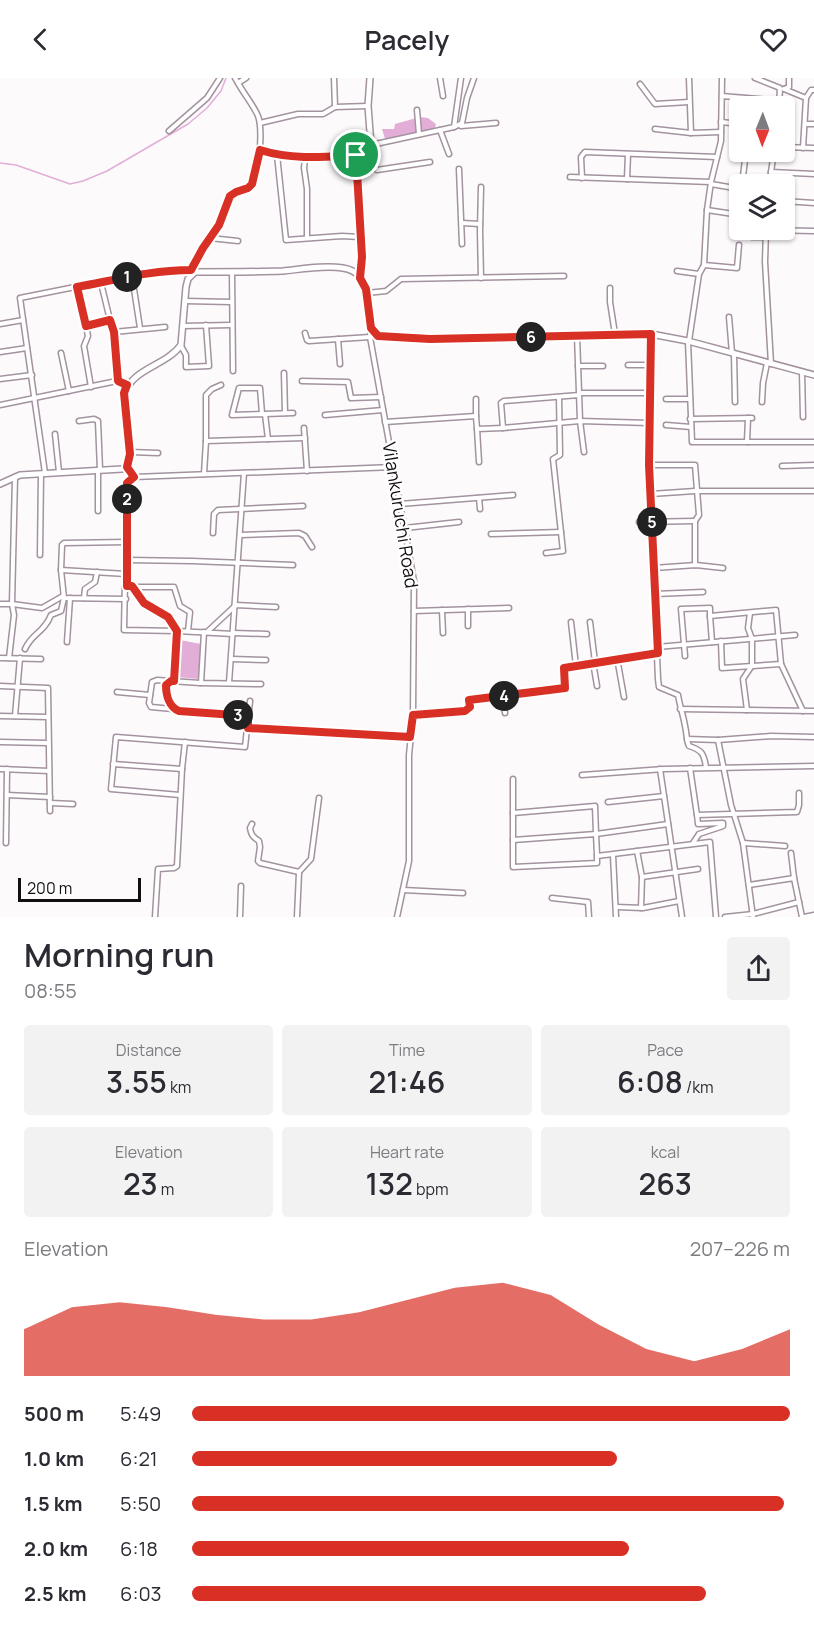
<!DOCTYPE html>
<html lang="en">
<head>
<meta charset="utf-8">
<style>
	body { margin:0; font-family:Manrope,sans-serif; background:#f2f2f3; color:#2b2b33; height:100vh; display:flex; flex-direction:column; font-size:22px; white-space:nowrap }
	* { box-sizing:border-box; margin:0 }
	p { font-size:20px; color:#7c7c81 }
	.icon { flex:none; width:33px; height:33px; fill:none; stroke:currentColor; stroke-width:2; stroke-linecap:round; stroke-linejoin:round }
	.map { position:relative; height:839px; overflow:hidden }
	.side { display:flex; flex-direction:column; background:#fff; flex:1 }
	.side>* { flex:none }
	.needle { width:39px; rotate:181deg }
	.buttons { position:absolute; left:729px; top:18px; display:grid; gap:12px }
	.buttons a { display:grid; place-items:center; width:66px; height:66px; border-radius:6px; background:#fff; box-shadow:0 2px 4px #0004; font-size:30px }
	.scale { position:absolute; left:18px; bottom:15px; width:123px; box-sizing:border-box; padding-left:6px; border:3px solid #130e12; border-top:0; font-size:16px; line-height:21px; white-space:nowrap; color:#130e12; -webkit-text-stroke:4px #fff; paint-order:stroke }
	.pin { position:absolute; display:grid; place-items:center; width:51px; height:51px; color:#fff; margin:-26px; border:3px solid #fff; border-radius:50%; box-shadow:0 2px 6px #0007 }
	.km { position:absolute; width:30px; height:30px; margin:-15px; border-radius:50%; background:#222; color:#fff; font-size:16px; line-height:30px; text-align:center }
	.round { display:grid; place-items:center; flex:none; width:63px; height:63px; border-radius:6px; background:#f2f2f3 }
	.head { display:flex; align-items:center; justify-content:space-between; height:102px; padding:0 24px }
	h1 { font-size:33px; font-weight:600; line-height:45px }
	.metrics { display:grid; grid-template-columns:repeat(3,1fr); gap:9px; height:102px; padding:6px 24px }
	.metrics div { display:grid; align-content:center; border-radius:6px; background:#f2f2f3; text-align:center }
	.metrics b { font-size:30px; font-weight:600 }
	.metrics small { font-size:16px; font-weight:400 }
	.metrics p { font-size:16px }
	.chart { height:168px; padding:12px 24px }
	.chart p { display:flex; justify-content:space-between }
	.chart svg { width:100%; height:108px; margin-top:6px; fill:#d93025; opacity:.7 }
	ul { padding:0 24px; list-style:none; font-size:20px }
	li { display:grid; grid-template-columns:96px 72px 1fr; align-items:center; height:45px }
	li i { height:15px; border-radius:8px; background:#d93025 }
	header { display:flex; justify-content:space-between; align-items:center; height:78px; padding:0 24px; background:#fff; font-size:27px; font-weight:600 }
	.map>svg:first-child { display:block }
	.water { fill:#e2aed8 }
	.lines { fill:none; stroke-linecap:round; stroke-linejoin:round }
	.stream { stroke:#e2aed8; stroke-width:1.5 }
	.minor-casing { stroke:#a2939f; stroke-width:7 }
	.major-casing { stroke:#a2939f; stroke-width:8 }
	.minor { stroke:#fff; stroke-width:4 }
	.major { stroke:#fff; stroke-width:5 }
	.route-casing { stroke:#fff; stroke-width:12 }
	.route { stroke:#d93025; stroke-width:8 }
	.labels { text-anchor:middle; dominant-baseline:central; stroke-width:5; stroke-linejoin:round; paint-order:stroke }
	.street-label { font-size:18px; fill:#130e12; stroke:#fff }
</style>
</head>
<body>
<header><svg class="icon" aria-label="back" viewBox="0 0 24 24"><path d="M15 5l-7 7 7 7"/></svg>Pacely<svg class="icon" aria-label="heart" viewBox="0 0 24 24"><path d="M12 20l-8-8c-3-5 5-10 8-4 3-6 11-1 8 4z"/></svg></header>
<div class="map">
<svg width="814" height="839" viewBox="0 0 814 839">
	<rect width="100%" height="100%" fill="#fdfafc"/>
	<!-- water -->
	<g class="water">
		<polygon points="420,39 428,40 436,46 435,50 425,54 385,61 382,51 394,51 395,46"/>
		<polygon points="180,562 201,566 198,601 177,599"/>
	</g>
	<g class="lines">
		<!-- stream -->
		<polyline class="stream" points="0,85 16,87 70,106 83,103 107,93 188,46 207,30 221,13 226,0"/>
		<defs>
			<g id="minor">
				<polyline points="235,0 238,5 246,0"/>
				<polyline points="334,0 335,29"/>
				<polyline points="440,0 443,18"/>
				<polyline points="689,0 691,55"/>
				<polyline points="755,0 780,10 779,28"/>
				<path d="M238,5c6,11 16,23 20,33 4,10 2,24 2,34 32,10 62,7 96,5"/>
				<polyline points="640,6 655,26 689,24"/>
				<polyline points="784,11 806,20"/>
				<polyline points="784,11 789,9 789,0"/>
				<polyline points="722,18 780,23"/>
				<polyline points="417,32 419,56"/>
				<polyline points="721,44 740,46"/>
				<polyline points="260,45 298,36 323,36 335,29 368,28"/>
				<polyline points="805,46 814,46"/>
				<polyline points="461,48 496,45"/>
				<polyline points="454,49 462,45 467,20 474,0"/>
				<polyline points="655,51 691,55 721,54"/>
				<polyline points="440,52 449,76"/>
				<polyline points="169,53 207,20 220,0"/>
				<polyline points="371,67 454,49 461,0"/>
				<polyline points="784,69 814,70"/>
				<polyline points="803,70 806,20 811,12 814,12"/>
				<polyline points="366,71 373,88 377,92 430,84"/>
				<polyline points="277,77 286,162 342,158 360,159"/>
				<polyline points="305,81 304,90 307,111 307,160"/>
				<polyline points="459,91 462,166"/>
				<polyline points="771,94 774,74"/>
				<polyline points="570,99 711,104"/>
				<polyline points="582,100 581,79 585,74 717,79"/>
				<polyline points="627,101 628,76"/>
				<polyline points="711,106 740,111"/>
				<polyline points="742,106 746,74"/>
				<polyline points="770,106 771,94 814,96"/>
				<polyline points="481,109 480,153 481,200"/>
				<polyline points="784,123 814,125"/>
				<polyline points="707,132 740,137"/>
				<polyline points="462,145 480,146"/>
				<polyline points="746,152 747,156 752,159 765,159"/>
				<polyline points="766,152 765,184 771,286"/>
				<polyline points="766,152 814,153"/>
				<polyline points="210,160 238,163"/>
				<polyline points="704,187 737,190 739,167"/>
				<polyline points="677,193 699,196"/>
				<polyline points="191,194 203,170 219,147 230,118 236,114 247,110 252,106 260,72"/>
				<polyline points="232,194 233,293"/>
				<polyline points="132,198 140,250"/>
				<polyline points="101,205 110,242"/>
				<polyline points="77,209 86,248"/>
				<polyline points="610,210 610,224 615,256"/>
				<polyline points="367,215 386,213 401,201 564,198"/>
				<polyline points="185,223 231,224"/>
				<polyline points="729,239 732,275"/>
				<polyline points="0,246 23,242"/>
				<polyline points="183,248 231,247"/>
				<polyline points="371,251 370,259 414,503 413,637 409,677 409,783 397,839"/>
				<polyline points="114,254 119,303"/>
				<polyline points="305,255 307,262 309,263 370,259"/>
				<path d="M651,256l-2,131 9,214 1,8 19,8c2,12 5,19 7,31 2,7 1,14 4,20 13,4 15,8 17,21"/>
				<polyline points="577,257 580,343 503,350 501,325 504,323 579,317"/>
				<polyline points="338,261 340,286"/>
				<polyline points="688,263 692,364 814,364"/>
				<polyline points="689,263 699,196 704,187 707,132 711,104 721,63 722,0"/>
				<polyline points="181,268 186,277 186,289 209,288 206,247"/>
				<polyline points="0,274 27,270"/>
				<polyline points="61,275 69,313"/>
				<polyline points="734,276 735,324"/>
				<polyline points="628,287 650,287"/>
				<polyline points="578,288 603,288"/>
				<polyline points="802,294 803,339"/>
				<polyline points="284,295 285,335"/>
				<polyline points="0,301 32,297"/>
				<polyline points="302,303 348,304 351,320 381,319"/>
				<polyline points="91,309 84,268 88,258 86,248 110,242 112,252 114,254 165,249"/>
				<polyline points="579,315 649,315"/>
				<polyline points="476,321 476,338"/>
				<polyline points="666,321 690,321"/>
				<polyline points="762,324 763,305 767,285"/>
				<polyline points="0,327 112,304 120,303 127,307"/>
				<polyline points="262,336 260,310 239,310 232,337 265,336 268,361"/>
				<polyline points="265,336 293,335"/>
				<polyline points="325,337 383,332"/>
				<polyline points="690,341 752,340"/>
				<polyline points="79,343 94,341 98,343 100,392"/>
				<polyline points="385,344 476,338 477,351 503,350"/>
				<polyline points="666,347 691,349"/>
				<polyline points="304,350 307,393"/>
				<polyline points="477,351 479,384"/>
				<polyline points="55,356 59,394"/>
				<polyline points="206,363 206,317 212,311 221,307"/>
				<polyline points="747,364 748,340"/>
				<polyline points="130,374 158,375"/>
				<polyline points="584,374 580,343 649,345"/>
				<polyline points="649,387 695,387 699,437 695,443 695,487"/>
				<polyline points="782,388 814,387"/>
				<polyline points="127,389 134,399 394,389"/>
				<polyline points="98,392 98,433"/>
				<polyline points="45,395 20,220 140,196 169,192 191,192"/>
				<polyline points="204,396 206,363 305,360"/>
				<polyline points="134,399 127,403 124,552 177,553"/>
				<polyline points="651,416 695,413 814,413"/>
				<polyline points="479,420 480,431"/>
				<polyline points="400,426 513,417"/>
				<polyline points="639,444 695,443"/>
				<polyline points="405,450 459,444"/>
				<polyline points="213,455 214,436 218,432 303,428"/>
				<polyline points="491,456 561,454"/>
				<polyline points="240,457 299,455 305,458 312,469"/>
				<polyline points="546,475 563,473 553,381 560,377 559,319"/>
				<polyline points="40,477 41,396"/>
				<polyline points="127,482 192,483 293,487"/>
				<polyline points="654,490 696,487 723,490"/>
				<polyline points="61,492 126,496"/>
				<polyline points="127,509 174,509 180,528 190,534 188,553"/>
				<polyline points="132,509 144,525 168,539 177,553"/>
				<polyline points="655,516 703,514"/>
				<polyline points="84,520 85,511 95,504 97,494"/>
				<polyline points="126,521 64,520 61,492 62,467 64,465 127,464"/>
				<polyline points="0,526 12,526 42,530 63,518"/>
				<polyline points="468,531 468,548"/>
				<polyline points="442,532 443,555"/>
				<polyline points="414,533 509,530"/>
				<polyline points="750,535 748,550 752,561 752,588"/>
				<polyline points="710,538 712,564"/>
				<polyline points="571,544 576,588"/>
				<polyline points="590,544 595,584"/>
				<polyline points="207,554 236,527 276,529"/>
				<polyline points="234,555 267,556"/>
				<polyline points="67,564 70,520"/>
				<polyline points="657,569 795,557"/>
				<path d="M25,571c7,-16 19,-16 26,-34l10,-4 3,-13"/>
				<polyline points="685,578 681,531 710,530 710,538 776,532 781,586 722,590 721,563"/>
				<polyline points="0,580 41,581"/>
				<polyline points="9,580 14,537 12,526 15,399"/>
				<polyline points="617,580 624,619"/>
				<polyline points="232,581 266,582"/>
				<polyline points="593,584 597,608"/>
				<polyline points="781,586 803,633"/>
				<polyline points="171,603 166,607 167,618 175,632"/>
				<polyline points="174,603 177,553 233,556"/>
				<polyline points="201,605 204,554"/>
				<polyline points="229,605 244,395"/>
				<polyline points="0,608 48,610 50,733"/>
				<polyline points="117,614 150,617"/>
				<polyline points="503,618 505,635"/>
				<polyline points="680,631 814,633"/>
				<polyline points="747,632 743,601 751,589"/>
				<polyline points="413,637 464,633 470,629 469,622 565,610 564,590 658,575"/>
				<polyline points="0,638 48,639"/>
				<polyline points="15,638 20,580"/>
				<polyline points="248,638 151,629 149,625 152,604 157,602 200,605 261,606"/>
				<polyline points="248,650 410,659"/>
				<polyline points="687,661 718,662 771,658 814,659"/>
				<polyline points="718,662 731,727 743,765 753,839"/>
				<polyline points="0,664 47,665"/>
				<polyline points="113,686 182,691"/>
				<polyline points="690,690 697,737 797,734 799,727 799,715"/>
				<polyline points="0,691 49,693"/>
				<polyline points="660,691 682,839"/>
				<polyline points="582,697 664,691 814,688"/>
				<polyline points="513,701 513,789 597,785 597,778 710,764 716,839"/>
				<polyline points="7,717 50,719"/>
				<polyline points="180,717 111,711 116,659 245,669 250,623"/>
				<polyline points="608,724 664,718"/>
				<polyline points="50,725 73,726"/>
				<polyline points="513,735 595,728 596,756 668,746"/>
				<path d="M252,746l-2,4c1,7 3,9 9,13l1,6 -2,14 2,2 39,9 12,-13 8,-61"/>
				<polyline points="513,762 596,756 597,777"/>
				<polyline points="6,765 7,691"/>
				<polyline points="693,765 699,756 723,748 723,745 698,746 697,736"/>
				<polyline points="743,765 785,768"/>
				<polyline points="637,773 642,799 641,830"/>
				<polyline points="791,775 794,800"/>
				<polyline points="613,777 616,839"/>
				<polyline points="642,799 698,791"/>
				<polyline points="749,807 794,800 802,839"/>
				<polyline points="403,812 463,815"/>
				<polyline points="552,820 588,824 589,839"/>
				<polyline points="616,829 643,830 679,823"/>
				<polyline points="155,839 158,791 174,790 177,788 182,691 185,664"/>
				<polyline points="240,839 241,808"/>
				<polyline points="297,839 299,795"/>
				<polyline points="725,839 753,836 799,824"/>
				<polyline points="804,839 814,837"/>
			</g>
			<g id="major">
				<polyline points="360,199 361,179 356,77 371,67 368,28 370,0"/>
				<path d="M0,406l20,-9 102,-6 5,-2 3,-13 -5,-61c8,-25 41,-27 56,-48l5,-58 2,-8 7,-7c29,0 59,0 88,-1 19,-2 41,-6 60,-3 6,1 12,3 16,8 15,19 3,44 19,60l53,3 175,-5h45l37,7 126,34"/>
			</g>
		</defs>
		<!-- minor casing -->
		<use href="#minor" class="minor-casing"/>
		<!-- major casing -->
		<use href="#major" class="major-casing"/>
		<!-- minor -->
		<use href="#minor" class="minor"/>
		<!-- major -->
		<use href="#major" class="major"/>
	</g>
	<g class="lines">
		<defs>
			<path id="route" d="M260,72c32,10 63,7 96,5l6,102 -2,21 6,11 5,39 7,8 52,3 221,-5 -2,131 9,188 -94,15 1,20 -96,12 1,7 -5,4 -52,4 -3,22 -162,-9v-12l-69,-5c-10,-4 -13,-16 -13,-26l5,-4h3l3,-50 -9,-14 -24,-14 -12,-17h-5v-103l7,-6 -7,-10 3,-13 -6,-61 3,-8 -9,-4 -4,-49 -4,-12 -24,6 -9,-39c38,-7 75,-17 114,-17l12,-22 16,-23 11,-29 6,-4 12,-4 4,-4z"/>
		</defs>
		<!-- route casing -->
		<use href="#route" class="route-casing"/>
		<!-- route -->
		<use href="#route" class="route"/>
	</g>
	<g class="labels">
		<!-- street labels -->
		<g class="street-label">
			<text transform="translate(401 437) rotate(81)">Vilankuruchi Road</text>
		</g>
	</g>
</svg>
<div class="buttons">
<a><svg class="needle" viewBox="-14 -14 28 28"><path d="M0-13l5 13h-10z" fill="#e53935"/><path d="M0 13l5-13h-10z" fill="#7c7c81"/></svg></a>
<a><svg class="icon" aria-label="layers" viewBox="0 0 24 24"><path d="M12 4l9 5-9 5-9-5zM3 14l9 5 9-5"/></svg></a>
</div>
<div class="scale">200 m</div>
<div class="pin" style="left:356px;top:77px;background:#1e9e55"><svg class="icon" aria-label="arrive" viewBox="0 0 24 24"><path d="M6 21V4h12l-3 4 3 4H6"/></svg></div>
<b class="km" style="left:127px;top:199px">1</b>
<b class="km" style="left:127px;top:421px">2</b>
<b class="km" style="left:238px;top:637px">3</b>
<b class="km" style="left:504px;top:618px">4</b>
<b class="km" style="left:652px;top:444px">5</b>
<b class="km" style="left:531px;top:259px">6</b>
</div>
<section class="side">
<div class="head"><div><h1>Morning run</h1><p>08:55</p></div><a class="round"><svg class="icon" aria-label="share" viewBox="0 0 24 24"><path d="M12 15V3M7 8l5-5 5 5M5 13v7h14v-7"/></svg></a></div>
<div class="metrics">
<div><p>Distance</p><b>3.55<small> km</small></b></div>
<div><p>Time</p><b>21:46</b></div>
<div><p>Pace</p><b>6:08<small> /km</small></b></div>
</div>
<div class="metrics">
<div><p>Elevation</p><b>23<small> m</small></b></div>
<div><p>Heart rate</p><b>132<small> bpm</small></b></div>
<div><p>kcal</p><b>263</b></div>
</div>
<div class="chart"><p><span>Elevation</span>207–226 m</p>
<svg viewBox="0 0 160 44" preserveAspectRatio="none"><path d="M0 44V25L10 16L20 14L30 16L40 19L50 21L60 21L70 18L80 13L90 8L100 6L110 11L120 23L130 33L140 38L150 33L160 25V44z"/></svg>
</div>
<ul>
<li><b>500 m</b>5:49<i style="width:100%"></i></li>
<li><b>1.0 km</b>6:21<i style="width:71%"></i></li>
<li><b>1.5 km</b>5:50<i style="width:99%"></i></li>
<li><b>2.0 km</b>6:18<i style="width:73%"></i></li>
<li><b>2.5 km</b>6:03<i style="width:86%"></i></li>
</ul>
</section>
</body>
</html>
